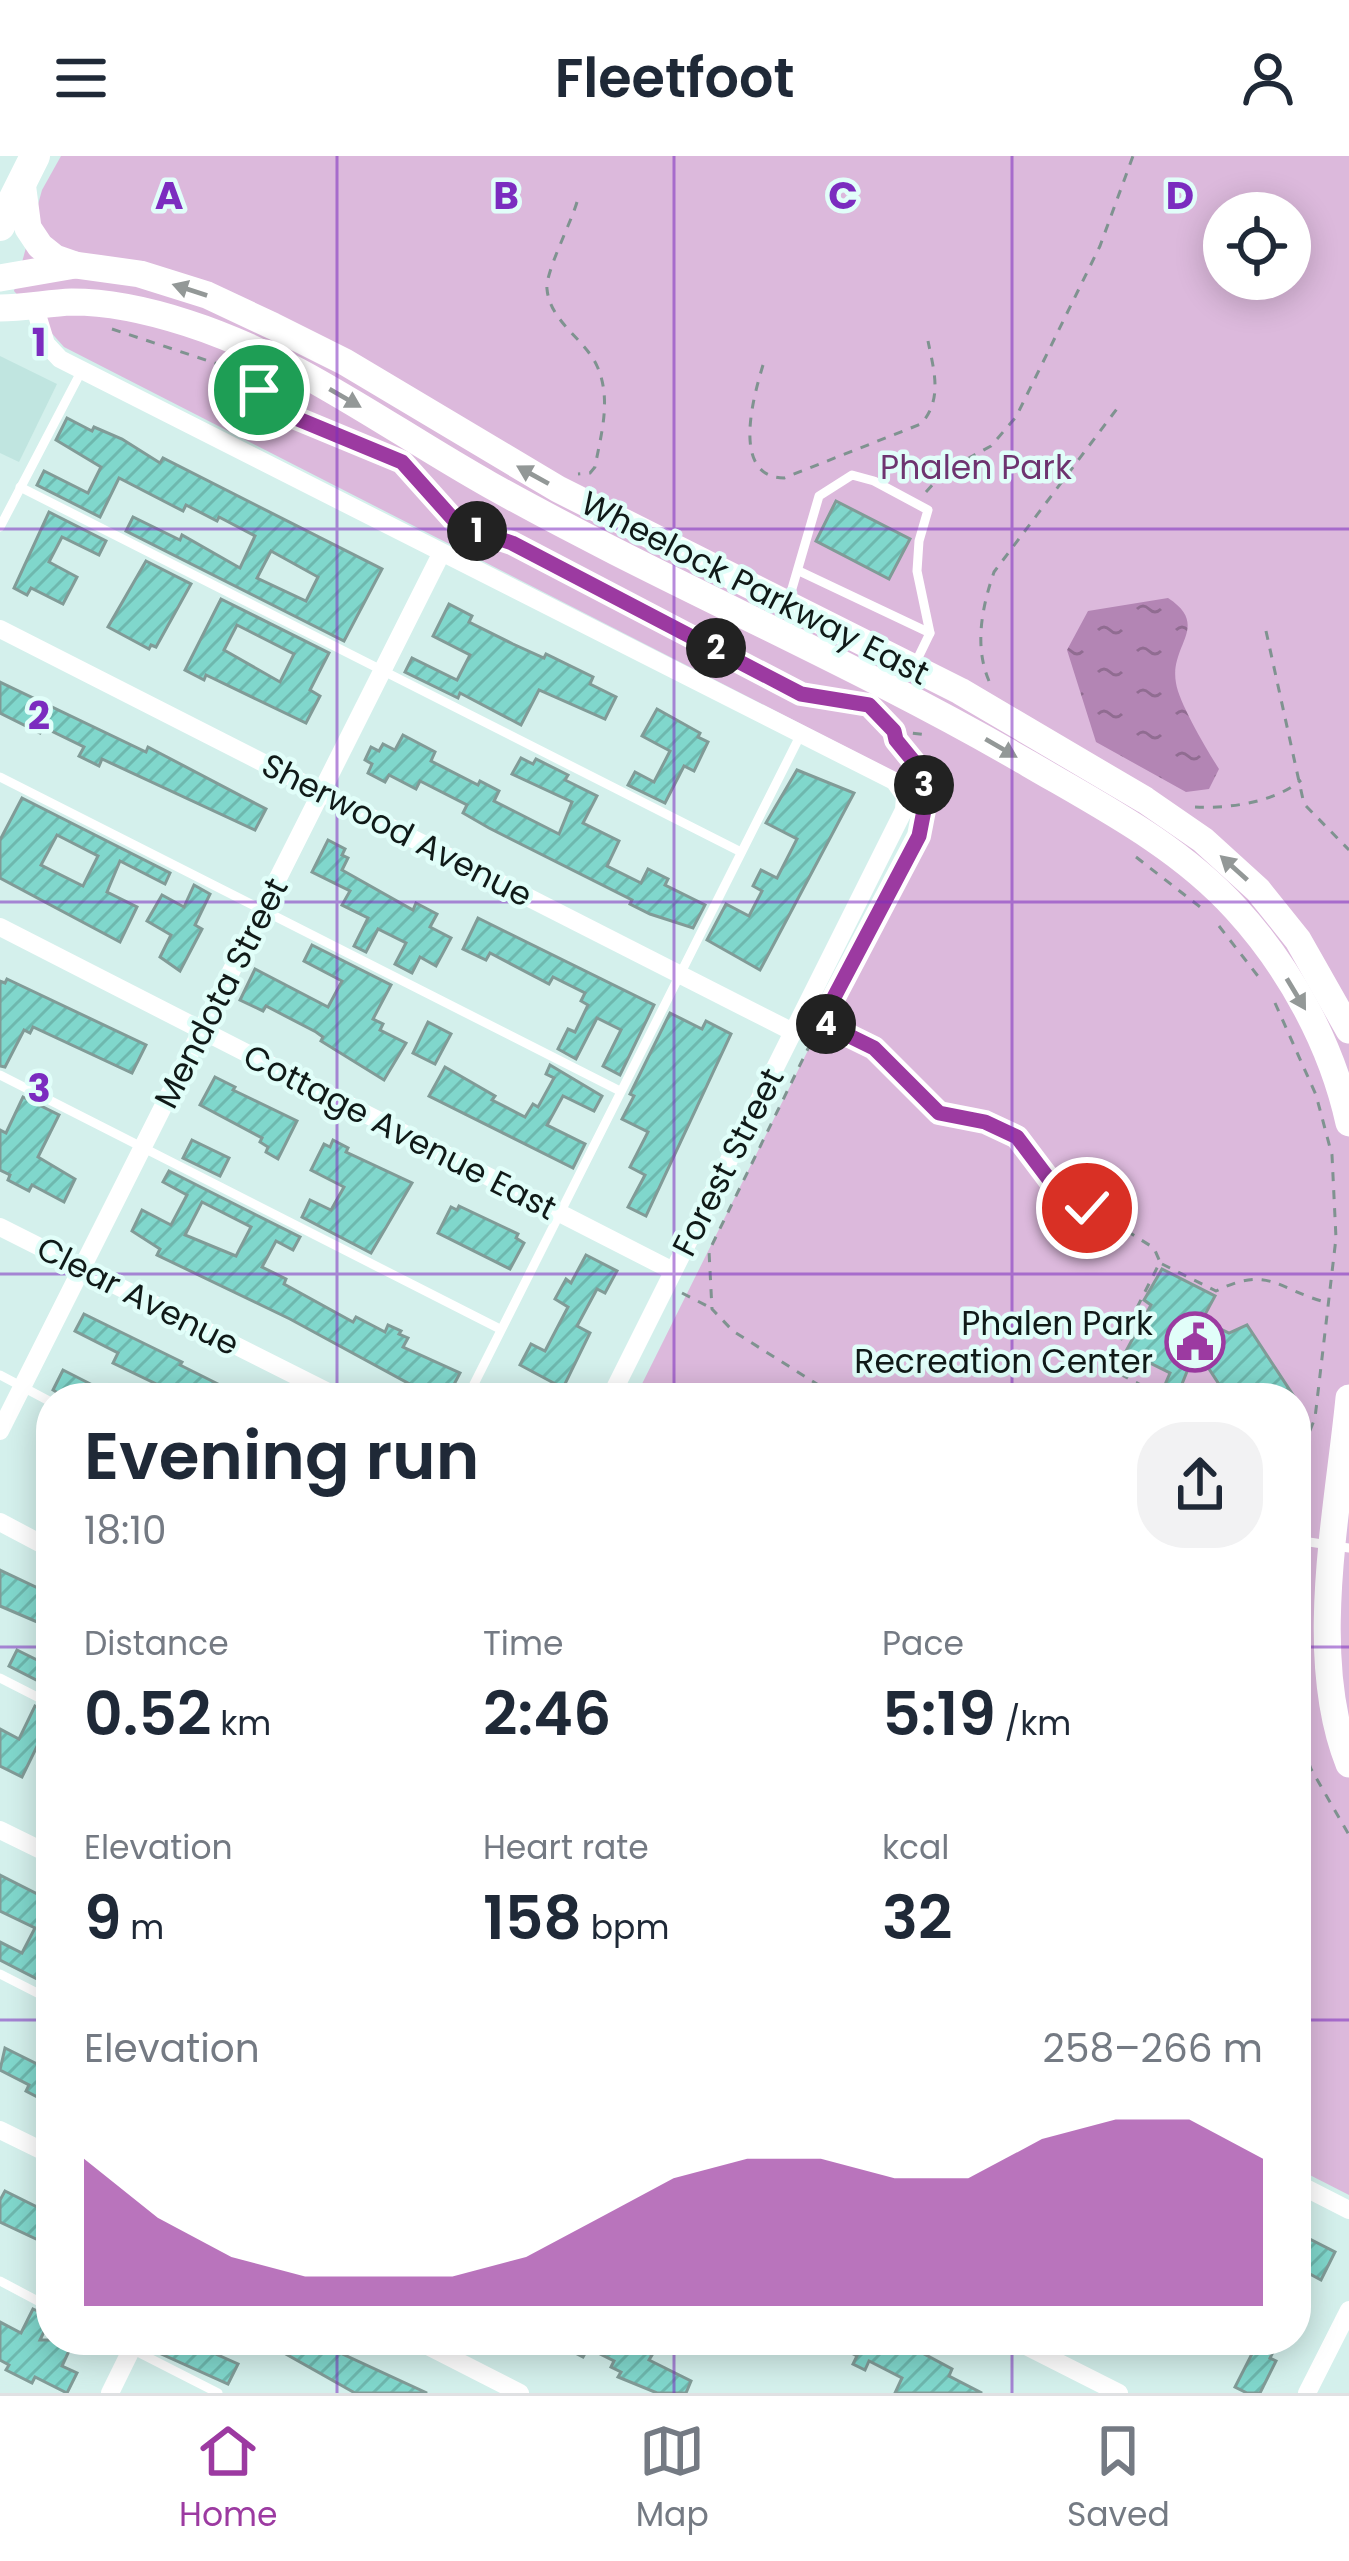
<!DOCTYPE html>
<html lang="en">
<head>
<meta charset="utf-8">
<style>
	body { margin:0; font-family:Poppins,sans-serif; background:#f2f2f3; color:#1f2937; height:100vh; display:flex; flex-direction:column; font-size:45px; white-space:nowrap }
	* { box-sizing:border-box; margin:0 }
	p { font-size:39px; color:#747a83 }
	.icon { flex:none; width:66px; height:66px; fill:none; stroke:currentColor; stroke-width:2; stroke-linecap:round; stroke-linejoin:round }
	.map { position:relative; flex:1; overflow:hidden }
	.details { position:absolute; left:36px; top:1227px; width:1275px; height:972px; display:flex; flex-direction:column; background:#fff; border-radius:48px; box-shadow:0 6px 30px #0003 }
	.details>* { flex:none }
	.fabs { position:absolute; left:1203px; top:36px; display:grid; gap:24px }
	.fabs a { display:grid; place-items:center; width:108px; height:108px; border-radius:50%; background:#fff; box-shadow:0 6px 30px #0003; font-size:60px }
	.pin { position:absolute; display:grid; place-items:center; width:102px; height:102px; color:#fff; margin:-51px; border:6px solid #fff; border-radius:50%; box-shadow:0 3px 12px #0007 }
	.km { position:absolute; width:60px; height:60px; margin:-30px; border-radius:50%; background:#222; color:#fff; font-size:33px; line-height:60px; text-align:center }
	.round { display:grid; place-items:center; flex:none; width:126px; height:126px; border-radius:48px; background:#f2f2f3 }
	.head { display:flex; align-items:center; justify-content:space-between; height:204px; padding:0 48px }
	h1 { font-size:66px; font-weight:600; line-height:90px }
	.metrics { display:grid; grid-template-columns:repeat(3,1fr); gap:18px; height:204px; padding:12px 48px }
	.metrics div { display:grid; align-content:center }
	.metrics b { font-size:60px; font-weight:600 }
	.metrics small { font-size:33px; font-weight:400 }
	.metrics p { font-size:33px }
	.chart { height:336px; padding:24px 48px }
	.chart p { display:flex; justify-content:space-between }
	.chart svg { width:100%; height:216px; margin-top:12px; fill:#9c3aa1; opacity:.7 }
	header { display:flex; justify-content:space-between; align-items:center; height:156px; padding:0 48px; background:#fff; font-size:54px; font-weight:600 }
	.tabs { display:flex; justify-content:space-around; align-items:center; height:168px; border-top:3px solid #e0e1e3; background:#fff; font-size:33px; color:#747a83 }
	.tabs a { display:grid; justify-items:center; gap:6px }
	.tabs .active { color:#9c3aa1 }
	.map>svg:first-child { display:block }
	.built { fill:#c0e5e0 }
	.park { fill:#dcb9dc; fill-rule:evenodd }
	.water { fill:url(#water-ripples) }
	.building { fill:url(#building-hatch); stroke:#819b97; stroke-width:3; fill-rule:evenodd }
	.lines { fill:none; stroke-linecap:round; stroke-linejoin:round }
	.path { stroke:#7f9390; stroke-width:3; stroke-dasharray:9 9; stroke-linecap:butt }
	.lane { stroke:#fff; stroke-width:9 }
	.street { stroke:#fff; stroke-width:18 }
	.secondary { stroke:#fff; stroke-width:27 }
	.primary { stroke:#fff; stroke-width:30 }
	.oneway { fill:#939897 }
	.route-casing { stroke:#fff; stroke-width:24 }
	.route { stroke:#9c3aa1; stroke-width:15 }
	.grid { fill:none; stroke:#7b2cbf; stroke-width:3; stroke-opacity:0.55 }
	.labels { text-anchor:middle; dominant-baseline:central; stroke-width:9; stroke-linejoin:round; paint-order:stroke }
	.park-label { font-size:33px; fill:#6e3470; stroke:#e1fef9 }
	.street-label { font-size:33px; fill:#101a18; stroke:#e1fef9 }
	.poi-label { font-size:33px; fill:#101a18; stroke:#e1fef9; text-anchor:end }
	.grid-label { font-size:39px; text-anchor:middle; font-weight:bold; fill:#7b2cbf; stroke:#e1fef9; stroke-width:9; stroke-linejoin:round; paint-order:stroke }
</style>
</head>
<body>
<header><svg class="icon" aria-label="menu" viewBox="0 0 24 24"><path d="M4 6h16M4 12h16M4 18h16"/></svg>Fleetfoot<svg class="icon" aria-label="person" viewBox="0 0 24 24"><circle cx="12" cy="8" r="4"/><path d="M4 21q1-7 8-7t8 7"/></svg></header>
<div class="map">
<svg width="1349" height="2237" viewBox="0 0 1349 2237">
	<defs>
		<pattern id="water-ripples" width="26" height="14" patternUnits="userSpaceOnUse" patternTransform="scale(3)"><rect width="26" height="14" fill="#b385b4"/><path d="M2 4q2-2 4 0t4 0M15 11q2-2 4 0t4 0" fill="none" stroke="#906c91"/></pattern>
		<pattern id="building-hatch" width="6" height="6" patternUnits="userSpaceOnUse" patternTransform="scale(3)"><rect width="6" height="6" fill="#80d7cc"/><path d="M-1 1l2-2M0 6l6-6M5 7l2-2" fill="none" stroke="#6eb8ae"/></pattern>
	</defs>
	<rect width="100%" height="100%" fill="#d4f0ec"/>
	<!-- built -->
	<polygon class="built" points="0,200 57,228 19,306 0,297"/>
	<!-- park -->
	<path class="park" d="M61,0h1288v2039l-53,-27v-770h-661l301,-605 -872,-446 -50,-56 28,-101zM1224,57h66v66h-66z"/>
	<!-- water -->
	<path class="water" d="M1168,442c43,28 1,47 8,85 3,20 31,67 43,86l-10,20 -23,3 -90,-50 -29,-92 21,-39z"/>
	<!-- building -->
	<g class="building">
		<path d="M67,262l25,13 2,-4 28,12 38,24 3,-5 219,111 -38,72 -218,-110 7,-14 47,23 2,-5 58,33 15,-32 -36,-19 -2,4 -31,-16 -3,6 -64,-33 -19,39 -63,-32 7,-14 44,22 13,-26 -45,-27zM271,395l47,26 -12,24 -49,-23z"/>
		<polygon points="836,345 910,383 889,423 816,385"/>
		<polygon points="49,356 106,385 99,399 62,381 49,406 77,421 63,448 31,432 27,439 14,432"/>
		<polygon points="146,405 191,428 156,491 151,489 149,493 108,471"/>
		<path d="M221,443l108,54 -19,37 10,6 -14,27 -100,-48 -2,5 -19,-10zM237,469l57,29 -14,28 -56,-32z"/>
		<polygon points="449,448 472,460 469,466 513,488 544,502 546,498 593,521 590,528 616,541 605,563 539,534 521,569 460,537 458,542 405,516 412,502 457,524 470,499 433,480"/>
		<polygon points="0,526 146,596 148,591 266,653 255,674 102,603 99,610 79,600 84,591 43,571 40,577 0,557"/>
		<polygon points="657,553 700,577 698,581 708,586 694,615 684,610 665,647 628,629 635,616 654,626 670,595 642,580"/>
		<polygon points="403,579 435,596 431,605 478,629 480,625 499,635 494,645 559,678 572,646 512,618 521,602 533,608 536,603 568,619 565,624 597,640 583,667 619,685 607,710 641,727 648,713 668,723 665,729 705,749 693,772 650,758 630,748 632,744 489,672 463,657 467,649 420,625 416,633 389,619 385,626 368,617 372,608 365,604 371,591 379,595 383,588 395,594"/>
		<polygon points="797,614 854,637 760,814 707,784 726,748 749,760 762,735 753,730 761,714 777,722 797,683 766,667"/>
		<path d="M22,642l148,75 -5,11 -45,-23 -13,31 30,15 -17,35 -120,-64v-38zM57,679l41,21 -15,30 -42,-21z"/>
		<polygon points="328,684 345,693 342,699 348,702 342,714 413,754 416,747 437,758 430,771 451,782 436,810 420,801 412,817 395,808 406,787 378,773 366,796 354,790 368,762 342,749 350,735 312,716"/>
		<polygon points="194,729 210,738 195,769 202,773 180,815 160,801 171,779 147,765 162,739 184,751"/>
		<polygon points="478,762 654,849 620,919 603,910 621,874 597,862 576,903 558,893 568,873 575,876 588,849 581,845 585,837 553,821 549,828 490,797 486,804 463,793"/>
		<polygon points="312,789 391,829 373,863 383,868 380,874 406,887 384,924 321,885 323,881 316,876 266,850 263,855 240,844 255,813 328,851 342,825 304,805"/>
		<polygon points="7,823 146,889 132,917 33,871 30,877 24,874 5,911 0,910 0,825 5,827"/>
		<polygon points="670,857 702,873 706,865 731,878 646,1060 628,1051 645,1019 630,1011 648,976 622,963 634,940 630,938"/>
		<polygon points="428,866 451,878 435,908 413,897"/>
		<polygon points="550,909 602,940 594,955 563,940 547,969 585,988 573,1012 429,940 445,911 495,940 492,944 525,961 533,948 538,951 554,922 546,918"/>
		<polygon points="215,921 235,931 233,934 297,965 278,1003 266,996 268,991 260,986 262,982 200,949"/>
		<polygon points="23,941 59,959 38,1001 75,1023 64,1046 32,1029 29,1035 8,1024 10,1019 0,1014 0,974 6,977"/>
		<polygon points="192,984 229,1002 220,1020 183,1002"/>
		<polygon points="333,984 348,992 346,996 412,1027 371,1097 302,1061 310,1044 331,1054 344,1031 311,1014 324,988 330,991"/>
		<path d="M169,1015l131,66 -7,13 -17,-9 -14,26 24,12 -2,5 69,38 3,-5 29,15 3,-7 13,6 -2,3 9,4 -5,9 57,26 -13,25 -28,-9 -129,-70 -133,-64 3,-6 -28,-18 10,-21 29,15 16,-30 -24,-13zM202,1046l49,25 -15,29 -51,-21z"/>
		<polygon points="459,1050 518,1078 516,1082 524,1087 510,1113 438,1077 451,1051 457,1054"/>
		<polygon points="586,1099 617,1115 605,1137 597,1133 577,1170 590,1177 563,1232 520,1209 531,1188 545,1195 568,1151 555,1143 566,1123 571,1127"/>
		<polygon points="1162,1113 1215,1140 1202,1164 1229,1177 1247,1169 1295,1242 1228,1242 1196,1193 1178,1238 1164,1231 1170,1217 1126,1195 1151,1149 1144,1144"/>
		<polygon points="84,1158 182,1206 180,1209 246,1242 174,1242 177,1238 113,1207 118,1197 75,1175"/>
		<polygon points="63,1214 118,1242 69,1242 58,1237 53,1234"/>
		<polygon points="0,1414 44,1435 40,1443 51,1449 51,1472 0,1450"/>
		<polygon points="17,1494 51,1511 51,1538 44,1534 46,1529 9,1510"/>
		<polygon points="35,1550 51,1557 51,1562 22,1621 0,1610 0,1573 19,1583"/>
		<polygon points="0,1719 51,1745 51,1778 39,1803 51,1809 51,1830 0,1804 0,1786 22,1797 35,1772 0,1755"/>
		<polygon points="5,1892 51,1915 51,1933 45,1945 26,1935 29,1929 0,1914"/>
		<polygon points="5,2035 51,2058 51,2090 0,2066 0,2044"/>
		<polygon points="1296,2076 1335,2096 1321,2124 1299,2112 1306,2097 1296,2091"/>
		<polygon points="33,2153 51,2161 40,2184 74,2184 62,2210 77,2217 67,2237 35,2221 32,2227 6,2214 9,2209 0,2204 0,2166 21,2177"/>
		<polygon points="163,2184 184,2184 238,2208 228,2228 157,2196"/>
		<polygon points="261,2184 312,2184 427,2237 355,2237"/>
		<polygon points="550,2184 622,2184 652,2199 649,2204 691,2225 686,2237 657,2237 618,2221 621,2216 611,2211 614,2205 588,2192 583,2201"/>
		<polygon points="826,2184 898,2184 952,2213 949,2220 982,2237 895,2237 902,2222 869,2205 865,2214 853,2208 857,2200"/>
		<polygon points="1259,2184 1279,2184 1270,2202 1276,2205 1260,2237 1247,2237 1235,2231"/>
	</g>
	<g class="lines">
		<!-- path -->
		<g class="path">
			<path d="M577,46c-6,21 -32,71 -30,87 3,33 38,50 50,77 15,33 4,68 -2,101l-5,6 -12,1"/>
			<path d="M112,173l118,39c22,12 35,34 57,46l115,48 51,57 11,8 48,16 289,151 68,11 25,27 2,8 28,39 2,21 -7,35 -98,187 -112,229 3,58 21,22 106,67"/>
			<path d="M763,209c-9,30 -33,112 21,113l137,-54c22,-25 13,-53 7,-83"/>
			<polyline points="926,336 945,315 991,290 1016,261 1100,90 1133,0"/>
			<polyline points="1266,475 1304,648 1349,694"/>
			<path d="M989,525c-15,-35 -7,-74 5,-109l125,-166"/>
			<polyline points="895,575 927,579"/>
			<path d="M1195,651c33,2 81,-5 106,-27"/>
			<polyline points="1136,701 1204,754"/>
			<polyline points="1219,770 1261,824"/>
			<polyline points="1275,847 1316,939 1332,999 1336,1082 1315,1262 1296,1309"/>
			<polyline points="823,866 875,892 939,957 985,966 1017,981 1055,1030 1154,1092 1160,1106 1107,1211 1165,1242"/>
			<path d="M1162,1108l54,27c53,-26 61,-2 109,11"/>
			<polyline points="682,1137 711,1152"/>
			<polyline points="1296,1573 1311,1613 1349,1679"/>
		</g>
		<!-- lane -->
		<g class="lane">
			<polyline points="20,331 741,696"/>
			<polyline points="0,371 82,214"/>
			<polyline points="799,415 930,477"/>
			<polyline points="789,443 819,340 852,319 874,325 928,354 919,385 917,415 930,477 915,508"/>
			<polyline points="0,621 620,935"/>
			<polyline points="0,919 500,1173"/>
			<polyline points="0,1219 51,1246"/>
			<polyline points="467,1242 801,578"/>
			<polyline points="1296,1384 1349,1392"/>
			<polyline points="0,1522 51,1548"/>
			<polyline points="0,1818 51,1844"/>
			<polyline points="0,2125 51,2152"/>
			<polyline points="114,2184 218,2237"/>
		</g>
		<!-- street -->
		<g class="street">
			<polyline points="35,152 46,188 60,203 894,625 905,640 904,654 610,1242"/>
			<polyline points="0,473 793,876"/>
			<polyline points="0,771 673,1115"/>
			<polyline points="0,1071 340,1242"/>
			<polyline points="0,1275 441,398"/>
			<polyline points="0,1366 51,1393"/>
			<polyline points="0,1674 51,1699"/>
			<polyline points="0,1974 51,1999"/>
			<polyline points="1296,2027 1349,2054"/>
			<polyline points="416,2184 520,2237"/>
			<polyline points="1014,2184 1119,2237"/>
			<polyline points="110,2237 136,2184"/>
			<polyline points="1307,2237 1349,2154"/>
		</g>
		<!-- secondary -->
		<g class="secondary">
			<polyline points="22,26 28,72 40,90 55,102 75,109 140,118 207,139 273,170 345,206 558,333 960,535 1145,644 1203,684 1258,734 1298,784 1349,874"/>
			<polyline points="0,122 75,109"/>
			<path d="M0,152c24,0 48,-5 72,-6 40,0 78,9 115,21 110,35 203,106 303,162 177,99 364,177 539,279 72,42 150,82 207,145 54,59 96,136 113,214"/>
			<path d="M1349,1242c-11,113 -43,259 0,366"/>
		</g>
		<!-- primary -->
		<polyline class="primary" points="0,70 35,0"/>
	</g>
	<!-- one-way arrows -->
	<defs><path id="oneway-solid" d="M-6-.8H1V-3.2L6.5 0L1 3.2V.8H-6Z" transform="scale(3)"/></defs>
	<g class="oneway">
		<use href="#oneway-solid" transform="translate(190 134) rotate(-162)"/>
		<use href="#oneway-solid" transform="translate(345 242) rotate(30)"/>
		<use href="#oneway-solid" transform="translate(533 319) rotate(-151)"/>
		<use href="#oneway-solid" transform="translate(1001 592) rotate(30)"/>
		<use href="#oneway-solid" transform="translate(1234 712) rotate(-138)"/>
		<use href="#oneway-solid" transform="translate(1296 838) rotate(59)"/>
	</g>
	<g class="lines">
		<defs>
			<polyline id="route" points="259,234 286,258 402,306 453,363 464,371 512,387 801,538 869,549 894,575 896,584 914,606 924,623 926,644 919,680 821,866 874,892 939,957 985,966 1017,981 1054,1030 1087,1052"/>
		</defs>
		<!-- route casing -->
		<use href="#route" class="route-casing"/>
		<!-- route -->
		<use href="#route" class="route"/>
	</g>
	<!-- grid -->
	<path class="grid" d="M337,0v1242M674,0v1242M1012,0v1242M0,373h1349M0,746h1349M0,1118h1349M0,1491h51M1296,1491h53M0,1864h51M1296,1864h53M337,2184v53M674,2184v53M1012,2184v53"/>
	<!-- icons -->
	<defs>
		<symbol id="civic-ring" viewBox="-11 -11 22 22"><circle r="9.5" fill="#e1fef9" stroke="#9c3aa1" stroke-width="1.5"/><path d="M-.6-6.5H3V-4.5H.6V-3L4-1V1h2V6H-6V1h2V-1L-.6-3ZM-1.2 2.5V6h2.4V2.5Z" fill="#9c3aa1"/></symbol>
	</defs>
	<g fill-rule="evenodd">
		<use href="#civic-ring" x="1162" y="1153" width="66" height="66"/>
	</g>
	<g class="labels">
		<!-- park labels -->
		<g class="park-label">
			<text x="976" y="311">Phalen Park</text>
		</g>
		<!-- street labels -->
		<g class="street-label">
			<text transform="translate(755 432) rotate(27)">Wheelock Parkway East</text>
			<text transform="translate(397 674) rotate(27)">Sherwood Avenue</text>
			<text transform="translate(221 837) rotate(-63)">Mendota Street</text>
			<text transform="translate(400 976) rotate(27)">Cottage Avenue East</text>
			<text transform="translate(728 1006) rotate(-63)">Forest Street</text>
			<text transform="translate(138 1140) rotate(27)">Clear Avenue</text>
		</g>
		<!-- poi labels -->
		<g class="poi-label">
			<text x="1153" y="1167">Phalen Park<tspan x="1153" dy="38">Recreation Center</tspan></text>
		</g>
	</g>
	<g class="grid-label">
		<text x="169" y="53">A</text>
		<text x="506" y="53">B</text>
		<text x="843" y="53">C</text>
		<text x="1180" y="53">D</text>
		<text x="39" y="200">1</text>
		<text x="39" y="573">2</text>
		<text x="39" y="946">3</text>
	</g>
</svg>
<div class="fabs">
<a><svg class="icon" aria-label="locate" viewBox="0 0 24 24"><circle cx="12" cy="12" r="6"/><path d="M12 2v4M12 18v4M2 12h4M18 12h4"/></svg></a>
</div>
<div class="pin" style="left:259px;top:234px;background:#1e9e55"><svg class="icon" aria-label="arrive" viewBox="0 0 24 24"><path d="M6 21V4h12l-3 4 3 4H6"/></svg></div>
<div class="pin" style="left:1087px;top:1052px;background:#d93025"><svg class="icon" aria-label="check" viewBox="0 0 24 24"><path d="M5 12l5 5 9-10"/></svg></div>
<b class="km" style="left:477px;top:375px">1</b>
<b class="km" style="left:716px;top:492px">2</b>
<b class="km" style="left:924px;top:629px">3</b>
<b class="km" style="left:826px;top:868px">4</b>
<section class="details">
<div class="head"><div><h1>Evening run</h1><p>18:10</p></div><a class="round"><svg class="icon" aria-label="share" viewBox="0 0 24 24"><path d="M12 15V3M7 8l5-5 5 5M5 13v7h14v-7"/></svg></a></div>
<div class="metrics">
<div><p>Distance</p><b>0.52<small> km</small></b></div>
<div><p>Time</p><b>2:46</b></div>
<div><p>Pace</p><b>5:19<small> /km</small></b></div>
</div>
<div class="metrics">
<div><p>Elevation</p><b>9<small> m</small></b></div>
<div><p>Heart rate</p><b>158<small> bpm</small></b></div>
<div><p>kcal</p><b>32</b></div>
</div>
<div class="chart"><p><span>Elevation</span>258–266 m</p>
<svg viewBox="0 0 160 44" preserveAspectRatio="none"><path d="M0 44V14L10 26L20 34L30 38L40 38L50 38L60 34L70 26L80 18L90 14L100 14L110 18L120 18L130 10L140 6L150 6L160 14V44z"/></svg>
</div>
</section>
</div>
<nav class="tabs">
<a class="active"><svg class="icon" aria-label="home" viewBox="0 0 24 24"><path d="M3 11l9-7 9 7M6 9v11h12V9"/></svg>Home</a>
<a><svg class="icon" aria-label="map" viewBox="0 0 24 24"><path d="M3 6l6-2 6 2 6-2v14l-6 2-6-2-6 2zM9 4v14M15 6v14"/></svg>Map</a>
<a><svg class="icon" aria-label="saved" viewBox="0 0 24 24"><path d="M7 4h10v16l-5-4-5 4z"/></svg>Saved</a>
</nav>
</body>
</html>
